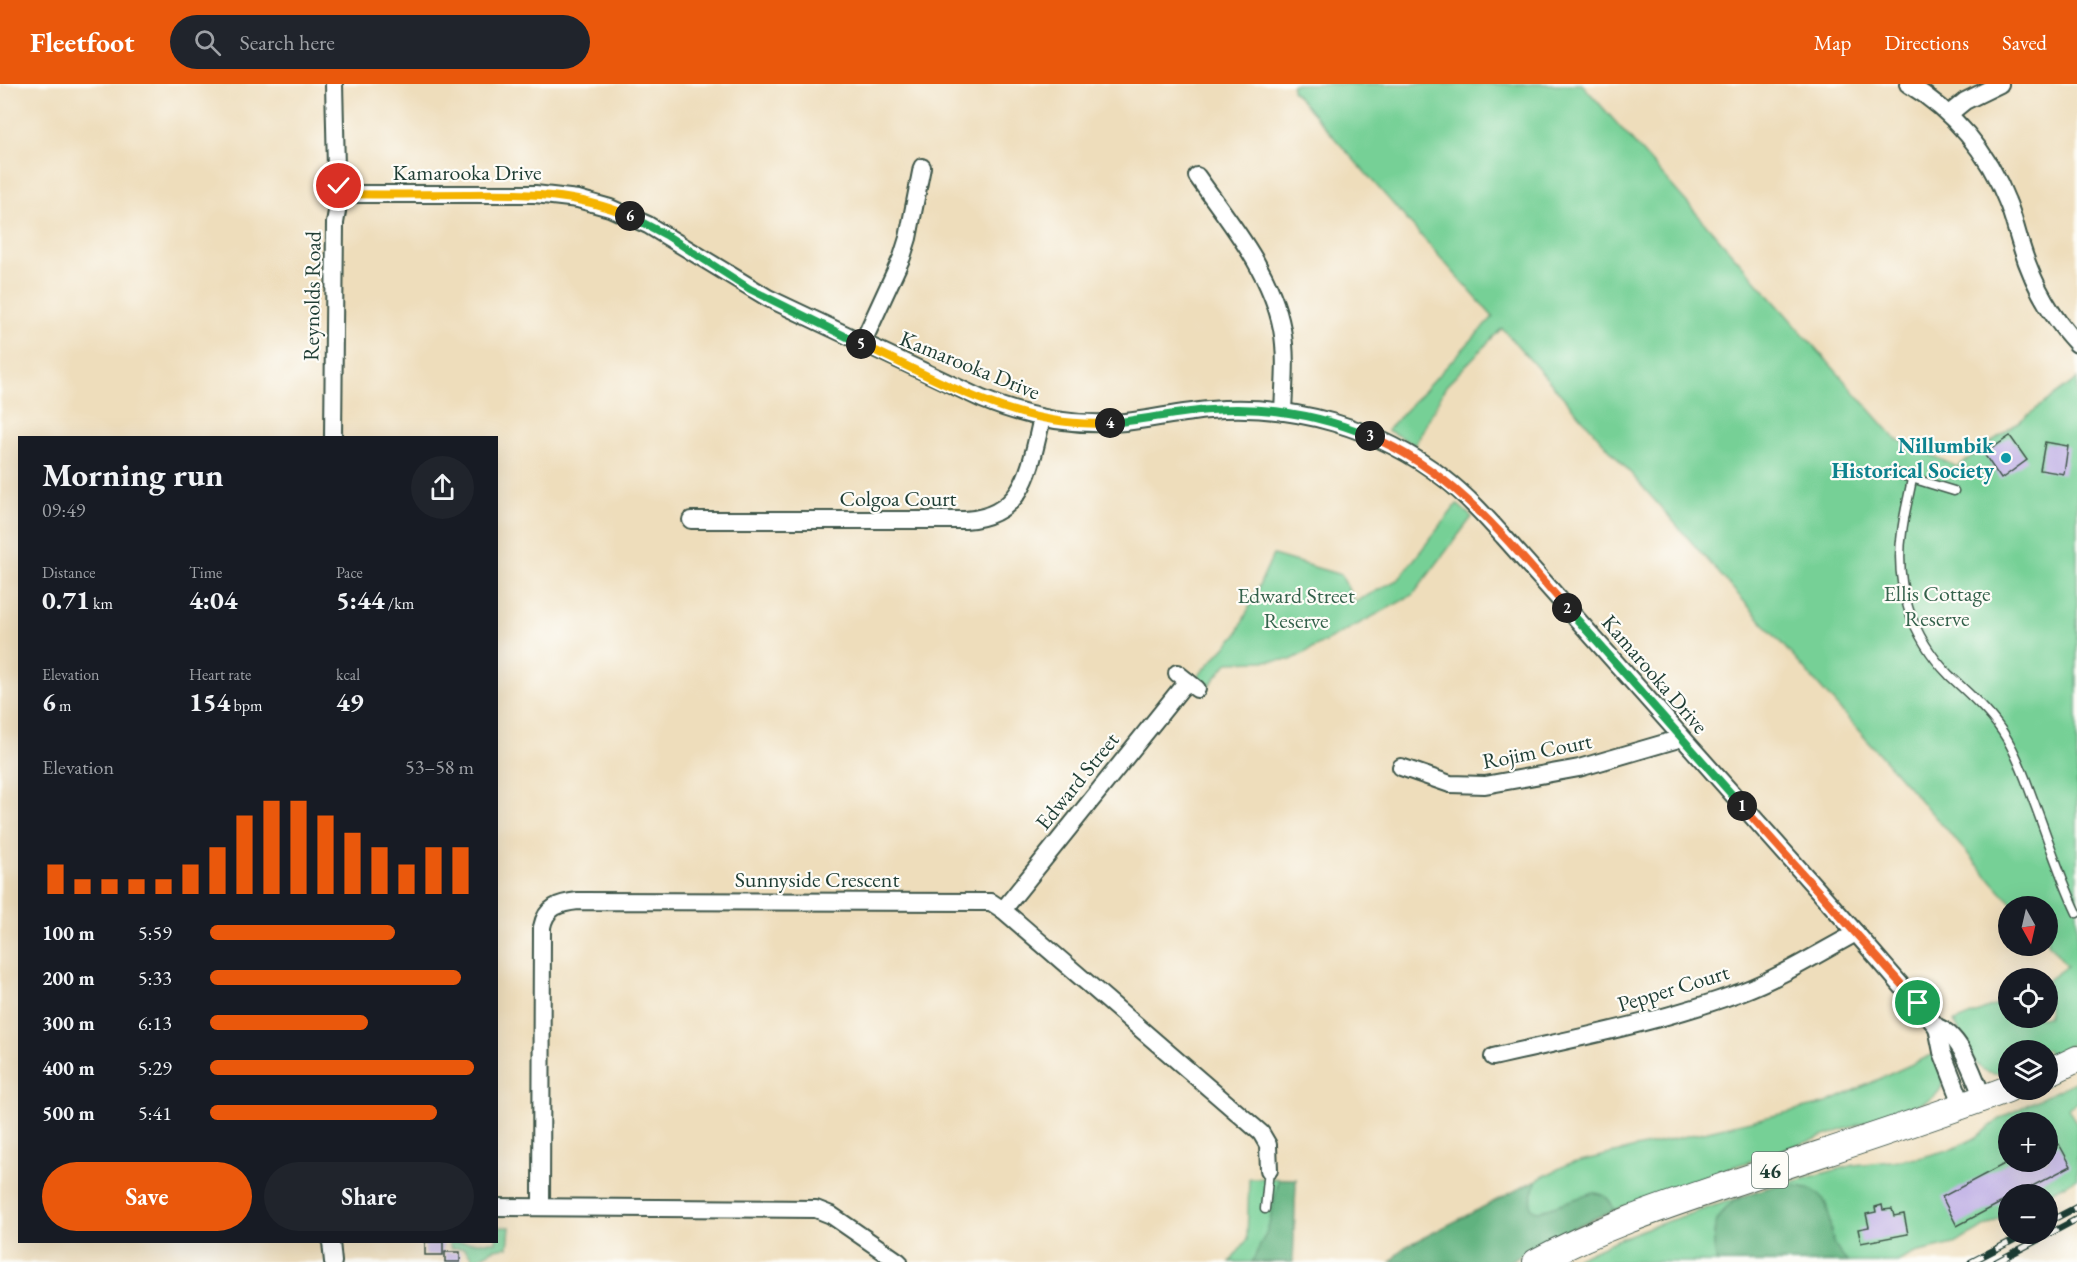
<!DOCTYPE html>
<html lang="en">
<head>
<meta charset="utf-8">
<style>
	body { margin:0; font-family:"EB Garamond",serif; background:#20242c; color:#f1f3f6; height:100vh; display:flex; flex-direction:column; font-size:22px; white-space:nowrap }
	* { box-sizing:border-box; margin:0 }
	p { font-size:20px; color:#9ea1a6 }
	.icon { flex:none; width:33px; height:33px; fill:none; stroke:currentColor; stroke-width:2; stroke-linecap:round; stroke-linejoin:round }
	.map { position:relative; flex:1; overflow:hidden }
	.details { position:absolute; left:18px; top:352px; width:480px; height:807px; display:flex; flex-direction:column; background:#171b24; border-radius:0px; box-shadow:0 6px 24px #0002 }
	.details>* { flex:none }
	.needle { width:39px; rotate:172deg }
	.controls { position:absolute; left:1998px; top:812px; display:grid; gap:12px }
	.controls a { display:grid; place-items:center; width:60px; height:60px; border-radius:50%; background:#171b24; box-shadow:0 6px 24px #0002; font-size:30px }
	.pin { position:absolute; display:grid; place-items:center; width:51px; height:51px; color:#fff; margin:-26px; border:3px solid #fff; border-radius:50%; box-shadow:0 2px 6px #0007 }
	.km { position:absolute; width:30px; height:30px; margin:-15px; border-radius:50%; background:#222; color:#fff; font-size:16px; line-height:30px; text-align:center }
	.round { display:grid; place-items:center; flex:none; width:63px; height:63px; border-radius:32px; background:#20242c }
	.head { display:flex; align-items:center; justify-content:space-between; height:102px; padding:0 24px }
	h1 { font-size:33px; font-weight:700; line-height:45px }
	.metrics { display:grid; grid-template-columns:repeat(3,1fr); gap:9px; height:102px; padding:6px 24px }
	.metrics div { display:grid; align-content:center }
	.metrics b { font-size:26px; font-weight:700 }
	.metrics small { font-size:16px; font-weight:400 }
	.metrics p { font-size:16px }
	.chart { height:168px; padding:12px 24px }
	.chart p { display:flex; justify-content:space-between }
	.chart svg { width:100%; height:108px; margin-top:6px; stroke:#ea580c; stroke-width:6 }
	.action { display:flex; gap:12px; margin-top:auto; padding:12px 24px }
	.action a { flex:1; height:69px; border-radius:36px; background:#ea580c; color:#fff; font-size:24px; font-weight:700; line-height:69px; text-align:center }
	.action a+a { background:#20242c; color:#f1f3f6 }
	ul { padding:0 24px; list-style:none; font-size:20px }
	li { display:grid; grid-template-columns:96px 72px 1fr; align-items:center; height:45px }
	li i { height:15px; border-radius:8px; background:#ea580c }
	header { display:flex; align-items:center; gap:36px; box-sizing:border-box; height:84px; padding:0 30px; background:#ea580c; color:#fff }
	header strong { font-size:28px }
	nav { display:flex; gap:33px; margin-inline-start:auto; font-size:21px }
	.search { width:420px; height:54px; background:#20242c; display:flex; align-items:center; gap:15px; box-sizing:border-box; padding:0 21px; border-radius:33px; color:#9ea1a6; font-size:22px }
	.map>svg:first-child { display:block }
	.green { fill:#76d096; stroke:#4a8665; stroke-width:1.5; fill-rule:evenodd }
	.forest { fill:#60b27f; stroke:#40785a; stroke-width:1.5 }
	.building { fill:#c0b0e5 }
	.lines { fill:none; stroke-linecap:round; stroke-linejoin:round }
	.service-casing { stroke:#3e5548; stroke-width:11 }
	.minor-casing { stroke:#3e5548; stroke-width:20 }
	.primary-casing { stroke:#3e5548; stroke-width:28 }
	.service { stroke:#fff; stroke-width:8 }
	.minor { stroke:#fff; stroke-width:16 }
	.primary { stroke:#fff; stroke-width:26 }
	.rail-casing { stroke:#1f3d34; stroke-width:7 }
	.rail { stroke:#fdfcf7; stroke-width:4.5; stroke-dasharray:14; stroke-linecap:butt }
	.split-1-casing { stroke:#fff; stroke-width:12 }
	.split-2-casing { stroke:#fff; stroke-width:12 }
	.split-3-casing { stroke:#fff; stroke-width:12 }
	.split-4-casing { stroke:#fff; stroke-width:12 }
	.split-5-casing { stroke:#fff; stroke-width:12 }
	.split-6-casing { stroke:#fff; stroke-width:12 }
	.split-7-casing { stroke:#fff; stroke-width:12 }
	.split-1 { stroke:#f0652b; stroke-width:8 }
	.split-2 { stroke:#22a559; stroke-width:8 }
	.split-3 { stroke:#f0652b; stroke-width:8 }
	.split-4 { stroke:#22a559; stroke-width:8 }
	.split-5 { stroke:#f5b400; stroke-width:8 }
	.split-6 { stroke:#22a559; stroke-width:8 }
	.split-7 { stroke:#f5b400; stroke-width:8 }
	.culture-dot { fill:#0f9aa8; stroke:#fdfcf7; stroke-width:2 }
	.labels { text-anchor:middle; dominant-baseline:central; stroke-width:4.5; stroke-linejoin:round; paint-order:stroke }
	.shield { fill:#fdfcf7; stroke:#62766e; stroke-width:1.5 }
	.shield-label { font-size:21px; font-weight:bold; fill:#1f3d34 }
	.street-label { font-size:22px; fill:#1f3d34; stroke:#fdfcf7 }
	.culture-label { font-size:22px; font-weight:bold; fill:#0d838f; stroke:#fdfcf7; text-anchor:end }
	.park-label { font-size:22px; fill:#35624c; stroke:#fdfcf7 }
</style>
</head>
<body>
<header>
<strong>Fleetfoot</strong>
<div class="search"><svg class="icon" aria-label="search" viewBox="0 0 24 24"><circle cx="10" cy="10" r="6"/><path d="M15 15l6 6"/></svg>Search here</div>
<nav><a>Map</a><a>Directions</a><a>Saved</a></nav>
</header>
<div class="map">
<svg width="2077" height="1178" viewBox="0 0 2077 1178">
	<rect width="100%" height="100%" fill="#fdfcf7"/>
	<filter id="ink" filterUnits="userSpaceOnUse"><feTurbulence type="fractalNoise" baseFrequency=".0167" numOctaves="2"/><feDisplacementMap in="SourceGraphic" scale="12" xChannelSelector="R" yChannelSelector="G"/><feConvolveMatrix kernelMatrix="1 2 1 2 8 2 1 2 1" color-interpolation-filters="sRGB"/></filter>
	<filter id="wash" filterUnits="userSpaceOnUse"><feTurbulence type="fractalNoise" baseFrequency=".008" numOctaves="4" result="noise"/><feDisplacementMap in="SourceGraphic" scale="24" xChannelSelector="R" yChannelSelector="G"/><feGaussianBlur stdDeviation="1.35" result="paint"/><feColorMatrix in="noise" values="0 0 0 0 0 0 0 0 0 0 0 0 0 0 0 0 0 1.4 0 .05"/><feComposite in="paint" operator="in"/></filter>
	<g filter="url(#wash)">
		<rect width="100%" height="100%" fill="#edb"/>
		<!-- green -->
		<g class="green">
			<path d="M1292,0h290l314,355 61,28 120,-88v663l-29,14v-6h-40v22c-38,8 -37,-26 -54,-50l54,-22v17h40v-37l19,-14 -19,-23v-37h-34l-512,-578 -56,58 -31,59 -28,-15 106,-113 -201,-227z"/>
			<polygon points="1457,420 1472,433 1413,511 1291,576 1228,578 1208,603 1196,594 1237,550 1273,471 1341,491 1355,518 1399,495"/>
			<path d="M1934,970c12,24 15,38 -14,50l-223,75 -75,28 -68,29 -46,26h-117l14,-15 163,-83 259,-61z"/>
			<path d="M2077,997v21l-9,6 9,17v53l-30,16h-39v20l-54,30 -39,9 -18,9h-328l43,-20 35,-14 115,-38 92,-25 65,-7 36,-10 20,-10 29,-22zM2008,1038h40v39h-40z"/>
			<polygon points="1249,1094 1296,1095 1293,1178 1230,1178 1247,1156"/>
			<polygon points="497,1143 510,1143 508,1163 494,1165 475,1176 464,1164 451,1164 449,1158 496,1158"/>
		</g>
		<!-- forest -->
		<g class="forest">
			<polygon points="1279,1095 1296,1095 1293,1178 1252,1178 1268,1145"/>
			<path d="M1536,1096c0,12 -14,30 3,31l54,-18c12,0 17,6 21,17l-60,26 -46,26h-117l14,-15z"/>
			<path d="M1777,1101c78,-2 34,46 71,77h-131c-14,-53 17,-65 60,-77z"/>
		</g>
		<g id="blocks">
			<!-- building -->
			<g class="building">
				<polygon points="2010,352 2027,376 2001,395 1984,370"/>
				<polygon points="2045,358 2068,362 2064,390 2040,386"/>
				<polygon points="2059,1060 2071,1082 2017,1110 2008,1110 2008,1115 1957,1142 1942,1113 2010,1077 2048,1077 2048,1066"/>
				<polygon points="1882,1121 1883,1126 1892,1125 1894,1132 1904,1130 1908,1150 1861,1159 1858,1145 1869,1143 1866,1130 1876,1128 1875,1123"/>
				<rect x="425" y="1158" width="18" height="13"/>
				<rect x="445" y="1168" width="15" height="10"/>
			</g>
		</g>
	</g>
	<g filter="url(#ink)">
		<use href="#blocks" fill-opacity="0" stroke="#3e5548" stroke-width="1.5"/>
		<g class="lines">
			<defs>
				<g id="service">
					<polyline points="1892,388 1954,407"/>
					<path d="M1912,395c-3,17 -8,35 -10,53 -8,53 10,105 47,143 21,20 43,38 58,64 12,20 19,42 27,63 14,37 26,75 43,111"/>
					<polyline points="1265,1125 1269,1086"/>
				</g>
				<g id="minor">
					<path d="M1908,0c45,27 80,68 99,117 6,14 9,29 14,44 11,36 30,72 56,99"/>
					<polyline points="1949,30 1965,17 2000,0"/>
					<path d="M1197,92c33,47 74,95 85,153 5,27 2,55 1,83"/>
					<path d="M340,110h195l43,5 32,9 38,17 120,73 214,101c46,19 93,28 143,23 28,-3 57,-10 85,-12 83,-7 170,18 235,69 22,17 40,37 59,58l352,396 81,94c25,8 36,49 46,71"/>
					<polyline points="862,260 902,173 908,154 922,83"/>
					<polyline points="333,354 335,139 340,110 336,84 334,0"/>
					<path d="M691,436h274c61,-4 65,-53 77,-102"/>
					<polyline points="1177,589 1197,605"/>
					<polyline points="1401,683 1450,700 1485,701 1579,684 1682,654"/>
					<polyline points="1003,826 1187,597"/>
					<polyline points="1937,943 1942,968 1963,1022"/>
					<path d="M1493,973c83,-19 168,-35 248,-65 40,-15 78,-39 115,-59"/>
					<polyline points="496,1123 816,1125 831,1131 899,1178"/>
					<path d="M541,1123l1,-280c4,-20 17,-24 36,-26l413,1 12,8 258,223 7,12 1,25"/>
					<polyline points="331,1158 333,1178"/>
				</g>
				<g id="primary">
					<polyline points="2048,989 2077,975"/>
					<path d="M1536,1178c60,-33 126,-55 191,-77 94,-32 189,-61 281,-96"/>
				</g>
			</defs>
			<!-- service casing -->
			<use href="#service" class="service-casing"/>
			<!-- minor casing -->
			<use href="#minor" class="minor-casing"/>
			<!-- primary casing -->
			<use href="#primary" class="primary-casing"/>
			<!-- service -->
			<use href="#service" class="service"/>
			<!-- minor -->
			<use href="#minor" class="minor"/>
			<!-- primary -->
			<use href="#primary" class="primary"/>
			<defs>
				<g id="rail">
					<polyline points="2048,1138 2077,1123"/>
					<polyline points="1971,1178 2027,1149"/>
					<polyline points="1996,1178 2077,1135"/>
				</g>
			</defs>
			<!-- rail casing -->
			<use href="#rail" class="rail-casing"/>
			<!-- rail -->
			<use href="#rail" class="rail"/>
		</g>
	</g>
	<g class="lines" filter="url(#ink)">
		<defs>
			<polyline id="split-1" points="1742,722 1918,919"/>
			<polyline id="split-2" points="1567,524 1742,722"/>
			<path id="split-3" d="M1370,352c85,36 137,104 197,172"/>
			<path id="split-4" d="M1110,339c34,-3 67,-11 101,-13 54,-4 109,5 159,26"/>
			<path id="split-5" d="M861,260c78,36 160,86 249,79"/>
			<polyline id="split-6" points="630,132 666,151 750,205 861,260"/>
			<path id="split-7" d="M339,102l1,8c43,1 86,0 128,0 56,-1 110,-1 162,22"/>
		</defs>
		<!-- split-1 casing -->
		<use href="#split-1" class="split-1-casing"/>
		<!-- split-2 casing -->
		<use href="#split-2" class="split-2-casing"/>
		<!-- split-3 casing -->
		<use href="#split-3" class="split-3-casing"/>
		<!-- split-4 casing -->
		<use href="#split-4" class="split-4-casing"/>
		<!-- split-5 casing -->
		<use href="#split-5" class="split-5-casing"/>
		<!-- split-6 casing -->
		<use href="#split-6" class="split-6-casing"/>
		<!-- split-7 casing -->
		<use href="#split-7" class="split-7-casing"/>
		<!-- split-1 -->
		<use href="#split-1" class="split-1"/>
		<!-- split-2 -->
		<use href="#split-2" class="split-2"/>
		<!-- split-3 -->
		<use href="#split-3" class="split-3"/>
		<!-- split-4 -->
		<use href="#split-4" class="split-4"/>
		<!-- split-5 -->
		<use href="#split-5" class="split-5"/>
		<!-- split-6 -->
		<use href="#split-6" class="split-6"/>
		<!-- split-7 -->
		<use href="#split-7" class="split-7"/>
	</g>
	<!-- markers -->
	<circle class="culture-dot" cx="2006" cy="374" r="6"/>
	<g class="labels">
		<!-- shield labels -->
		<rect class="shield" x="1752" y="1068" width="36" height="36" rx="4.5"/>
		<g class="shield-label">
			<text x="1770" y="1086">46</text>
		</g>
		<!-- street labels -->
		<g class="street-label">
			<text x="467" y="88">Kamarooka Drive</text>
			<text transform="translate(312 212) rotate(-89)">Reynolds Road</text>
			<text transform="translate(970 281) rotate(22)">Kamarooka Drive</text>
			<text x="898" y="414">Colgoa Court</text>
			<text transform="translate(1655 590) rotate(49)">Kamarooka Drive</text>
			<text transform="translate(1537 667) rotate(-11)">Rojim Court</text>
			<text transform="translate(1077 697) rotate(-51)">Edward Street</text>
			<text x="817" y="795">Sunnyside Crescent</text>
			<text transform="translate(1673 904) rotate(-17)">Pepper Court</text>
		</g>
		<!-- culture labels -->
		<g class="culture-label">
			<text x="1994" y="361">Nillumbik<tspan x="1994" dy="25">Historical Society</tspan></text>
		</g>
		<!-- park labels -->
		<g class="park-label">
			<text x="1937" y="509">Ellis Cottage<tspan x="1937" dy="25">Reserve</tspan></text>
			<text x="1296" y="511">Edward Street<tspan x="1296" dy="25">Reserve</tspan></text>
		</g>
	</g>
</svg>
<div class="controls">
<a><svg class="needle" viewBox="-14 -14 28 28"><path d="M0-13l5 13h-10z" fill="#e53935"/><path d="M0 13l5-13h-10z" fill="#9ea1a6"/></svg></a>
<a><svg class="icon" aria-label="locate" viewBox="0 0 24 24"><circle cx="12" cy="12" r="6"/><path d="M12 2v4M12 18v4M2 12h4M18 12h4"/></svg></a>
<a><svg class="icon" aria-label="layers" viewBox="0 0 24 24"><path d="M12 4l9 5-9 5-9-5zM3 14l9 5 9-5"/></svg></a>
<a>+</a>
<a>−</a>
</div>
<div class="pin" style="left:1918px;top:919px;background:#1e9e55"><svg class="icon" aria-label="arrive" viewBox="0 0 24 24"><path d="M6 21V4h12l-3 4 3 4H6"/></svg></div>
<div class="pin" style="left:339px;top:102px;background:#d93025"><svg class="icon" aria-label="check" viewBox="0 0 24 24"><path d="M5 12l5 5 9-10"/></svg></div>
<b class="km" style="left:1742px;top:722px">1</b>
<b class="km" style="left:1567px;top:524px">2</b>
<b class="km" style="left:1370px;top:352px">3</b>
<b class="km" style="left:1110px;top:339px">4</b>
<b class="km" style="left:861px;top:260px">5</b>
<b class="km" style="left:630px;top:132px">6</b>
<section class="details">
<div class="head"><div><h1>Morning run</h1><p>09:49</p></div><a class="round"><svg class="icon" aria-label="share" viewBox="0 0 24 24"><path d="M12 15V3M7 8l5-5 5 5M5 13v7h14v-7"/></svg></a></div>
<div class="metrics">
<div><p>Distance</p><b>0.71<small> km</small></b></div>
<div><p>Time</p><b>4:04</b></div>
<div><p>Pace</p><b>5:44<small> /km</small></b></div>
</div>
<div class="metrics">
<div><p>Elevation</p><b>6<small> m</small></b></div>
<div><p>Heart rate</p><b>154<small> bpm</small></b></div>
<div><p>kcal</p><b>49</b></div>
</div>
<div class="chart"><p><span>Elevation</span>53–58 m</p>
<svg viewBox="0 0 160 44" preserveAspectRatio="none"><path d="M5 44V32M15 44V38M25 44V38M35 44V38M45 44V38M55 44V32M65 44V25M75 44V12M85 44V6M95 44V6M105 44V12M115 44V19M125 44V25M135 44V32M145 44V25M155 44V25"/></svg>
</div>
<ul>
<li><b>100 m</b>5:59<i style="width:70%"></i></li>
<li><b>200 m</b>5:33<i style="width:95%"></i></li>
<li><b>300 m</b>6:13<i style="width:60%"></i></li>
<li><b>400 m</b>5:29<i style="width:100%"></i></li>
<li><b>500 m</b>5:41<i style="width:86%"></i></li>
</ul>
<div class="action"><a>Save</a><a>Share</a></div>
</section>
</div>
</body>
</html>
